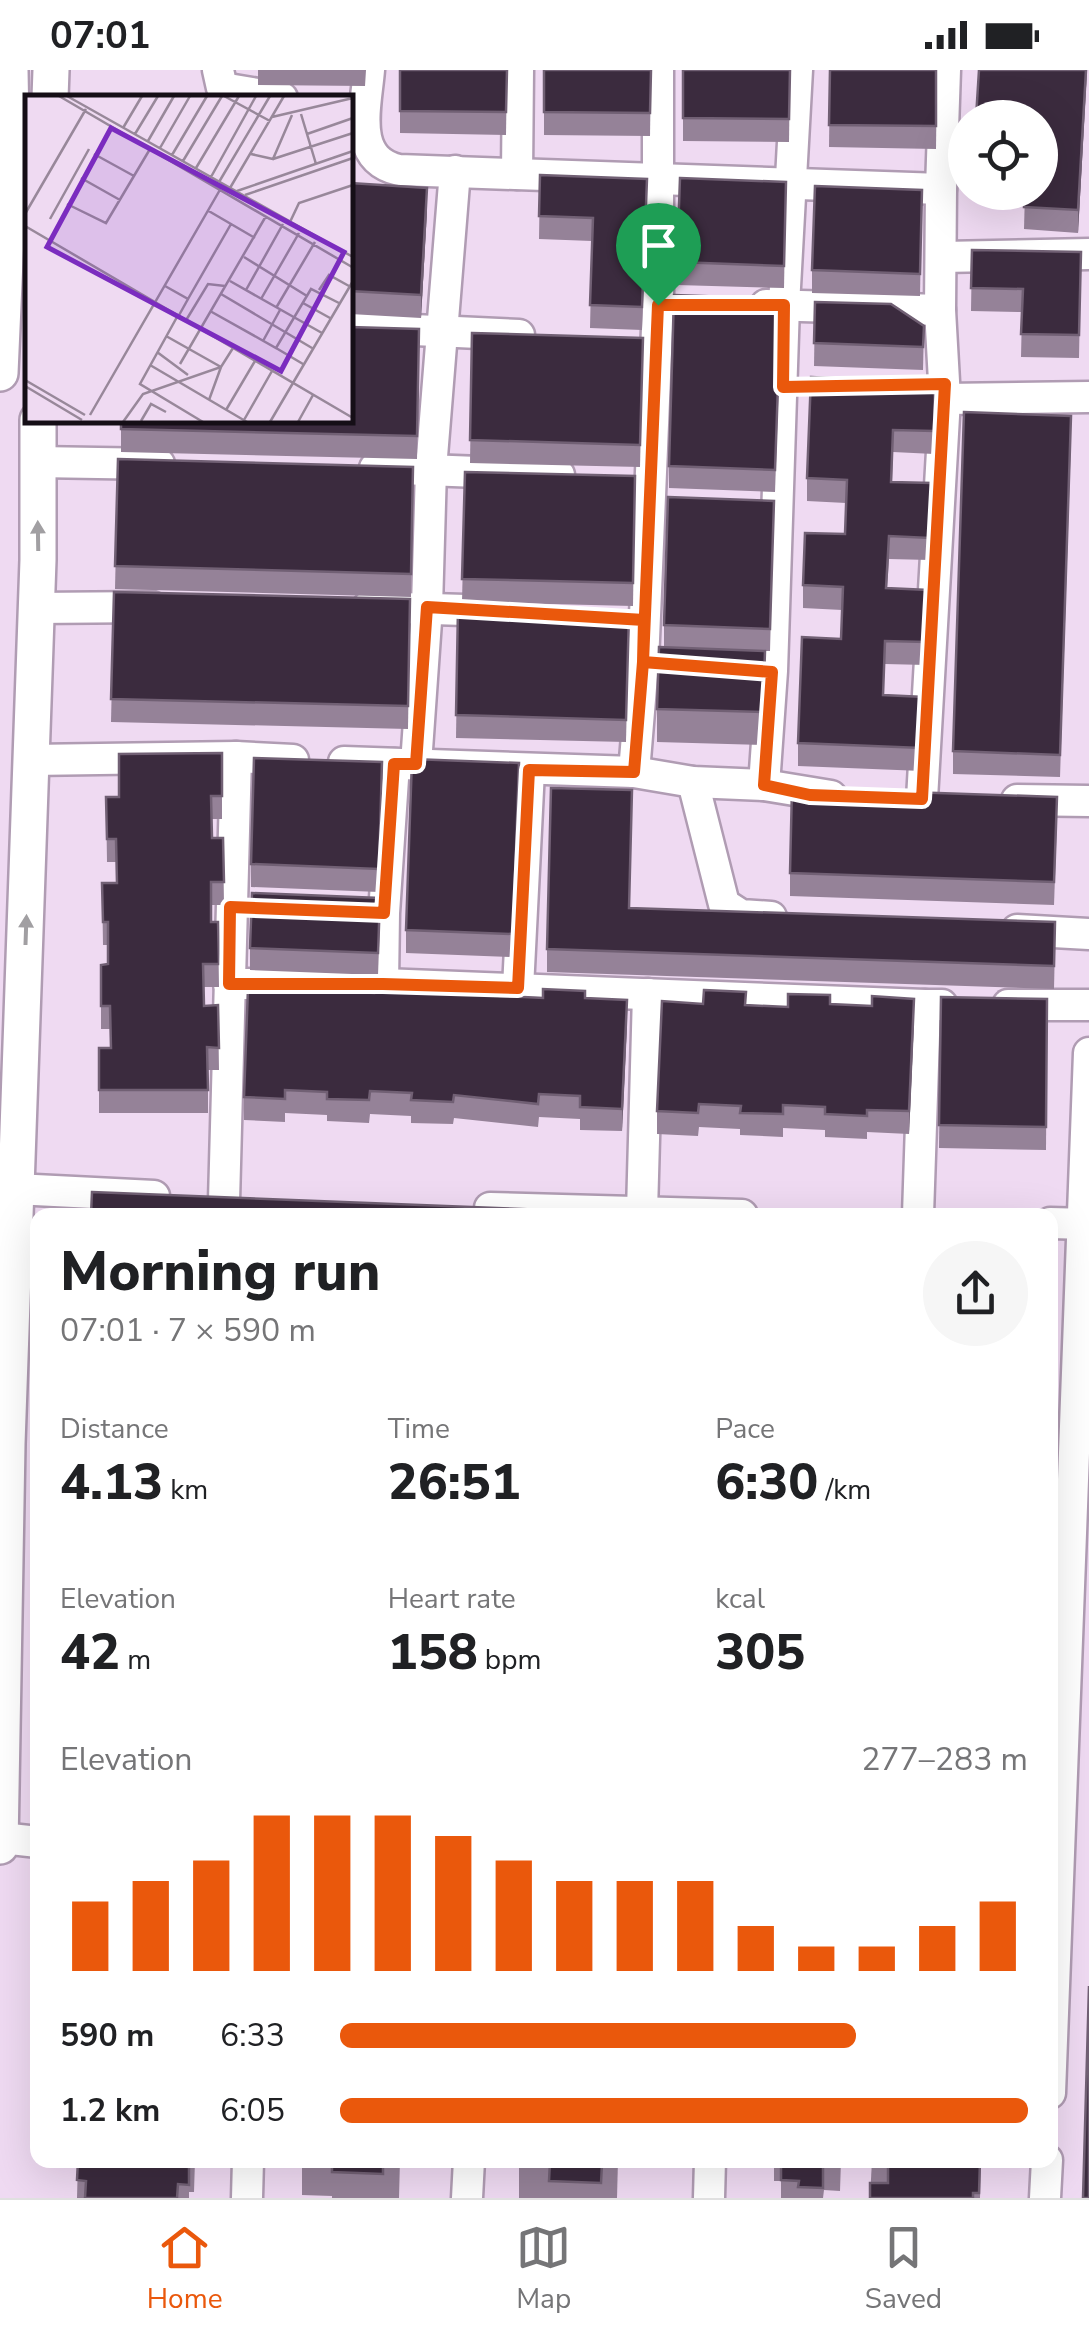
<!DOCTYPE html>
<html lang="en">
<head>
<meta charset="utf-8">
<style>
	body { margin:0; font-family:"Nunito Sans",sans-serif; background:#f6f6f6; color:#202124; height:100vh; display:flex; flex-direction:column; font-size:38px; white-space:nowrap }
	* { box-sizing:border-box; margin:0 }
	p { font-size:32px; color:#757577 }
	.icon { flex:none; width:55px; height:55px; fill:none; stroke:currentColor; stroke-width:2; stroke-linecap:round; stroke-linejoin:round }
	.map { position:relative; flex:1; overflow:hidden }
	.sheet { position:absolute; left:30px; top:1138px; width:1028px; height:960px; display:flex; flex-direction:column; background:#fff; border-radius:20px; box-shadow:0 10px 40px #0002 }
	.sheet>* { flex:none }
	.buttons { position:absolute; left:948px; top:30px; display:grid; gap:20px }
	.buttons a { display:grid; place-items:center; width:110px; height:110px; border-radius:50%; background:#fff; box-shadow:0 10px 40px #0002; font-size:50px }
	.pin { position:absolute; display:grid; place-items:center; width:85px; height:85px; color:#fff; margin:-102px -42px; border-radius:50% 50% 50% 0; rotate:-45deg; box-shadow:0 0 10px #0007 }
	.pin .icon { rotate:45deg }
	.round { display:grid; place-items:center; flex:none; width:105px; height:105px; border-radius:52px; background:#f6f6f6 }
	.overview { display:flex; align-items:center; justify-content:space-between; height:170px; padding:0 30px }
	h1 { font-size:55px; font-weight:800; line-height:75px }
	.stats { display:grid; grid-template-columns:repeat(3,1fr); gap:15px; height:170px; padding:10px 30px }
	.stats div { display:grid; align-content:center }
	.stats b { font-size:50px; font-weight:800 }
	.stats small { font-size:28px; font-weight:400 }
	.stats p { font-size:28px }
	.chart { height:280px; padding:20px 30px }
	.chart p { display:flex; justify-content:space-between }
	.chart svg { width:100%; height:180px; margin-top:10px; stroke:#ea580c; stroke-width:6 }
	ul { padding:0 30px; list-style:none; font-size:32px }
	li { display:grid; grid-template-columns:160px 120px 1fr; align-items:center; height:75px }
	li i { height:25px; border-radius:12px; background:#ea580c }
	.status { display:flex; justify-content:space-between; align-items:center; height:70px; padding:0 50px; background:#fff; direction:ltr }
	.status svg { height:28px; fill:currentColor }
	.tab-bar { display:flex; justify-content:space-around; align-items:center; height:140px; border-top:2px solid #e0e0e0; background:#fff; font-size:28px; color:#757577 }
	.tab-bar a { display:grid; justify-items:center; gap:5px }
	.tab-bar .selected { color:#ea580c }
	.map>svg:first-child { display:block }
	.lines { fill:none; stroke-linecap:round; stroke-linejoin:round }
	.minor-casing { stroke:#b09cb3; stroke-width:35 }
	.tertiary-casing { stroke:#b09cb3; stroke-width:40 }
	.minor { stroke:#fff; stroke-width:30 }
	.tertiary { stroke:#fff; stroke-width:35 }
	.wall { fill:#958298 }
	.shaded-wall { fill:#716074 }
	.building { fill:#3b2b3e; stroke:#716074; stroke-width:2.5 }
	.oneway { fill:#a19fa2 }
	.route-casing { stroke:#fff; stroke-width:20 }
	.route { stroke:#ea580c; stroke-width:12 }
	.inset-road { fill:none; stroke:#98889a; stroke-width:2.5 }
	.view { fill:#7b2cbf; fill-opacity:0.15; stroke:#7b2cbf; stroke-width:5 }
	.inset-edge { fill:none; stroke:#150e16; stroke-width:5 }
</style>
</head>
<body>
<div class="status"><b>07:01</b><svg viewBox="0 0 49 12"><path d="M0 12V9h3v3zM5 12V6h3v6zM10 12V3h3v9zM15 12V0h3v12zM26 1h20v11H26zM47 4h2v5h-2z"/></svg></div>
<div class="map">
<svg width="1089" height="2128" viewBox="0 0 1089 2128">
	<rect width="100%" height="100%" fill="#efdaf2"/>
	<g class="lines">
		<defs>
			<g id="minor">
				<polyline points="218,0 222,18 282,28"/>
				<path d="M369,0c-3,37 -18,89 30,100l542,19 -1,121 5,89 -23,400"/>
				<polyline points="517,104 518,0"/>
				<polyline points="941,119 945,0"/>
				<polyline points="943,187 1089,184"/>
				<polyline points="766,235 940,240"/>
				<polyline points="350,257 519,265"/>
				<polyline points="945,329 1089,327"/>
				<polyline points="37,392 159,394"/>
				<polyline points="375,398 559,405"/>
				<polyline points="368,537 497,541"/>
				<polyline points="35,538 152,537"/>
				<polyline points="31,690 236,687 293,690"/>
				<polyline points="344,692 634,702 693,712 764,715 831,726"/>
				<polyline points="416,694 427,537 431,399 455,101"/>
				<polyline points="634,702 643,593 658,235 658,0"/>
				<polyline points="693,712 724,834 741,845 771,847"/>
				<polyline points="764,715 772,601 784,235 797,0"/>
				<polyline points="1017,730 1089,731"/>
				<polyline points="1017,860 1089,864"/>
				<polyline points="229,914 383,914 925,935"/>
				<polyline points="383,914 384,843 394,694"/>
				<polyline points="518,918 529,700"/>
				<polyline points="1008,935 1089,935"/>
				<polyline points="15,1119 154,1126"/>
				<polyline points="224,1131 236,687"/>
				<polyline points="490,1138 742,1145"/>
				<polyline points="642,1142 648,924"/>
				<polyline points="918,1145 925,935 942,935"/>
				<polyline points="1050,1153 1089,1154"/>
				<polyline points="1,1768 38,1772"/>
				<polyline points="1050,2023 1089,983"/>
				<polyline points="247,2128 248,2090"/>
				<polyline points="467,2128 469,2090"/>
				<polyline points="709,2128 710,2090"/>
				<polyline points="1045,2128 1047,2090"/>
			</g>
			<g id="tertiary">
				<polyline points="50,28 51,0"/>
				<polyline points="0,303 11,54 10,0"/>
				<polyline points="0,1776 7,1374 38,490 38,350"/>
			</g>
		</defs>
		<!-- minor casing -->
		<use href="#minor" class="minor-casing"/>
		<!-- tertiary casing -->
		<use href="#tertiary" class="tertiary-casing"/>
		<!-- minor -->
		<use href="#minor" class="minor"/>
		<!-- tertiary -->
		<use href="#tertiary" class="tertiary"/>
	</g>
	<!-- wall -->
	<g class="wall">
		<polygon points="258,0 366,0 365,16 258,15"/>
		<polygon points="400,0 507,0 506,65 400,63"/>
		<polygon points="544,0 651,0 650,66 544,65"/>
		<polygon points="683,0 790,0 789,72 683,71"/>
		<polygon points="830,0 937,0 936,79 829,77"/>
		<polygon points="1087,0 1078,163 1024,159 1025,122"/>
		<polygon points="540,105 647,131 642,260 590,258 592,171 539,169"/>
		<polygon points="786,112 784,218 677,215 677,192"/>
		<polygon points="350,113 427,141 421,248 350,244"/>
		<polygon points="922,120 920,226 812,223 812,200"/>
		<polygon points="972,180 1081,182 1079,288 1021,287 1022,242 971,241"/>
		<polygon points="815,232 924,256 923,300 814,296"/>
		<polygon points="781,252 775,422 669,418 669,396"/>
		<polygon points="419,259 417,389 121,382 121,350"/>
		<polygon points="472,263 643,268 640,397 470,393"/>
		<polygon points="935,313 934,384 893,382 892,412 932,436 930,490 889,489 887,518 928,543 926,595 885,594 883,625 924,650 922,701 798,696 798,673 841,569 842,540 803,538 803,515 845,464 846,433 807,431 807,408"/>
		<polygon points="1071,369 1060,707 953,704 953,681"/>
		<polygon points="118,389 413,397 411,527 115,519"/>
		<polygon points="465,402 635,406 633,536 462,532"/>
		<polygon points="774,431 770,581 765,581 763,675 657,672 657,639 664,577 664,555"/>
		<polygon points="114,522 410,529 408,659 111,652"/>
		<polygon points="458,538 629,543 626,672 456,668"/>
		<polygon points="222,683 222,749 212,749 212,768 223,768 224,835 211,835 211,852 218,852 219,917 204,917 204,936 218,935 219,1000 208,1000 208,1043 99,1043 99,978 110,978 110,959 101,959 101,895 108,894 108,875 103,875 102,813 117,813 116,792 107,792 106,727 119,727"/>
		<polygon points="382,715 379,822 251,817 251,794"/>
		<polygon points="519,716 513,887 406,883 406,860"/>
		<polygon points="1057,750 1054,835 790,826 790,803"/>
		<polygon points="630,838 1055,874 1054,919 547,902 547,879"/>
		<polygon points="380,851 378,905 250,900 250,878"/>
		<polygon points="416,920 501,926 585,928 627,953 622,1061 580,1060 580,1049 539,1047 538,1057 454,1048 453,1054 411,1053 411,1046 370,1044 369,1053 327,1051 327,1045 285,1043 285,1052 244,1050 244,1027 332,921 374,923"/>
		<polygon points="941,927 1047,929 1046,1080 939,1078"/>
		<polygon points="830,934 914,951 909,1064 867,1062 867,1069 825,1067 825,1060 783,1058 783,1067 740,1065 740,1059 699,1057 698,1066 657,1064 657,1041 746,935 788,937"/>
		<polygon points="78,2090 195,2090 194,2122 189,2122 189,2128 77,2128"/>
		<polygon points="302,2090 400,2090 399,2128 332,2128 332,2126 302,2125"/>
		<polygon points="519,2090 618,2090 617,2128 519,2128"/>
		<polygon points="774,2090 841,2090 840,2121 824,2120 823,2128 781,2128 781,2111 774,2111"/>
		<polygon points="872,2090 981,2090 980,2128 870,2128"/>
	</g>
	<!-- shaded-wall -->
	<g class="shaded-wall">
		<polygon points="1086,0 1087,0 1078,163 1078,140"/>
		<polygon points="427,118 427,141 421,248 421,225"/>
		<polygon points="914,929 914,951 909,1064 909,1041"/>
		<polygon points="627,930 627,953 622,1061 622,1039"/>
	</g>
	<!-- building -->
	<g class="building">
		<polygon points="400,0 507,0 506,42 400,41"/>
		<polygon points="544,0 651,0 650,43 544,42"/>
		<polygon points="683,0 790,0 789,49 683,48"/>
		<polygon points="830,0 936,0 936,56 829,55"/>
		<polygon points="979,0 1086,0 1078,140 1024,137 1025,122 1040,122 1040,48 976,48"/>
		<polygon points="540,105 647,109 642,237 590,235 593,148 539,146"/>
		<polygon points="680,108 786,112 784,196 677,192"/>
		<polygon points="350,113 427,118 421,225 350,221"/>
		<polygon points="815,116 922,120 920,204 812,200"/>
		<polygon points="972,180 1081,182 1079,265 1021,264 1023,219 971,218"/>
		<polygon points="674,225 781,229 775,400 669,396"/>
		<polygon points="815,232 891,234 924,256 923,277 814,273"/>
		<polygon points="350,257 419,259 417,366 121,359 121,350 350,350"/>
		<polygon points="472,263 643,268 640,375 470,370"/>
		<polygon points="811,307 935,313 934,361 893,360 891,412 932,413 930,468 889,466 886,518 928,520 926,572 885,571 883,625 924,627 922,678 798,673 802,567 841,569 843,517 803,515 805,463 845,464 847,410 807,408"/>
		<polygon points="964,342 1071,346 1060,685 953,681"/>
		<polygon points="118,389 413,397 411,504 115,496"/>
		<polygon points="465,402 635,406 633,513 462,509"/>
		<polygon points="668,427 774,431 770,559 664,555"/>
		<polygon points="114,522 410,529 408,636 111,629"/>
		<polygon points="458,538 629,543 626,650 456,645"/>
		<polygon points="659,577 765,581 763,642 657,639"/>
		<polygon points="222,683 222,726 211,726 212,768 223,768 224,812 211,812 211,852 218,852 219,894 203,894 204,936 218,935 219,978 207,977 208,1020 99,1020 99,978 111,978 110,936 101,936 101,895 108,894 108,852 103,852 102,813 117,813 116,769 107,769 106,727 119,727 119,684"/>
		<polygon points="254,688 382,692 379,799 251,794"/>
		<polygon points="412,689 519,693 513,864 406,860"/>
		<polygon points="551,718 632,720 629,838 1055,852 1054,896 547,879"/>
		<polygon points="792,718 1057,727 1054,812 790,803"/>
		<polygon points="252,823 380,828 378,883 250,878"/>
		<polygon points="290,906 332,908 331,921 374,923 374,909 416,911 416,920 458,922 459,913 501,915 500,926 543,928 543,919 585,921 585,928 627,930 622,1039 580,1037 580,1026 539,1024 538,1034 454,1025 453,1032 411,1030 412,1023 370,1021 369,1030 327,1029 327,1022 285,1020 285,1029 244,1027 248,918 289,920"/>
		<polygon points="704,920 746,922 745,935 788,937 788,924 830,925 830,934 872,936 872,926 914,929 909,1041 867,1040 867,1046 825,1044 825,1037 783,1035 783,1044 740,1043 741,1036 699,1034 698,1043 657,1041 662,931 703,934"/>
		<polygon points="941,927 1047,929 1046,1057 939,1055"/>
		<polygon points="92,1122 675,1145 91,1145"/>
		<polygon points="1089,1916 1089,2128 1083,2128"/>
		<polygon points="78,2090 165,2090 165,2095 189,2097 189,2115 178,2114 177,2128 85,2128 86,2111 77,2110"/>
		<polygon points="332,2090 383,2090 383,2104 332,2102"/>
		<polygon points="519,2090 617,2090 617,2094 602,2094 601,2113 549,2111 550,2092"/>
		<polygon points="781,2090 823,2090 823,2118 798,2117 799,2111 781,2110"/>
		<polygon points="888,2090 980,2090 979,2123 973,2123 973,2128 870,2128 870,2113 888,2113"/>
	</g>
	<!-- one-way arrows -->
	<defs><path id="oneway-solid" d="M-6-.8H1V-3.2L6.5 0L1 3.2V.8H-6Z" transform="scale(2.5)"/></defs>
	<g class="oneway">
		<use href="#oneway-solid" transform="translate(38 466) rotate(-91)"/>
		<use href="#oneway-solid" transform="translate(26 860) rotate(-88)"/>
	</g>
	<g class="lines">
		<defs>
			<polyline id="route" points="658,235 643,592 634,702 529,700 518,918 383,914 229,914 230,837 384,843 394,694 416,694 427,537 644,550 643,592 772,602 764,715 810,725 922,729 945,314 783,317 784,235 658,235"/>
		</defs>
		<!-- route casing -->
		<use href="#route" class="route-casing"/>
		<!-- route -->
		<use href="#route" class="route"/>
	</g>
	<!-- overview -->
	<g transform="translate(25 25)">
		<rect width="328" height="328" fill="#efdaf2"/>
		<path class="inset-road" d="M34,1l293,171M42,1l286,161M199,1l46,25M276,19l15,50M247,22l81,-19M98,33l19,-32M110,39l23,-38M282,39l46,-16M123,46l26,-45M135,53l30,-52M69,59l40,22M226,59l22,5 19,-44M147,60l35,-59M248,64l80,-26M158,66l39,-65M171,73l43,-72M186,82l45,-81M56,83l39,22M194,87l51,-86M205,93l54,-92M212,96l116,-40M220,100l108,-37M42,109l39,19 44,-74M182,115l48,28M0,119l61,-105M25,124l39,-70M265,127l9,-19 54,-18M0,131l328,192M219,162l63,39M205,186l92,52M140,191l23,13 -10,18M221,195l37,-66M294,195l10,-15 20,11M196,199l91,54M163,204l43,-75M236,204l38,-66M278,208l27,15M251,213l39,-66M185,216l66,37 35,-59 28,14M152,222l-37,67 63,38M160,227l23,-38 17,2M141,241l55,31 -12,33M238,246l17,-31M251,253l27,16M132,257l31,23M155,269l86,-148M125,270l97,57M0,285l60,35M0,291l57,34M201,315l29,-49M65,320l131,-227M219,325l28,-49M116,326l10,-17 15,8M98,327l20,-28 78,-27 12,-19M245,327l83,-141M273,327l15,-27"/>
		<path class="view" d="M86,33l233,124 -63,119 -234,-124z"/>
		<rect width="328" height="328" class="inset-edge"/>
	</g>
</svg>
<div class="buttons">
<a><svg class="icon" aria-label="locate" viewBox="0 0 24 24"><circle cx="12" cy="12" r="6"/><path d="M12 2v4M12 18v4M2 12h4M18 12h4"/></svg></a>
</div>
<div class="pin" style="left:658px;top:235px;background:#1e9e55"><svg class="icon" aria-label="arrive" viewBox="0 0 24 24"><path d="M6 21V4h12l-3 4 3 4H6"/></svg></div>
<section class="sheet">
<div class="overview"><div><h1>Morning run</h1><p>07:01 · 7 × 590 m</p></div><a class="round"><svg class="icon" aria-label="share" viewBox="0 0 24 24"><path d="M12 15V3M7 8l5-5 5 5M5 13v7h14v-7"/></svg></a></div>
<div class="stats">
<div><p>Distance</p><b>4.13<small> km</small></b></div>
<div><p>Time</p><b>26:51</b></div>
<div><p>Pace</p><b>6:30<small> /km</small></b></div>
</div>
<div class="stats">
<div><p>Elevation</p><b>42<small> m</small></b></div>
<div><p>Heart rate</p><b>158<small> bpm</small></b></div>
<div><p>kcal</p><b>305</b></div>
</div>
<div class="chart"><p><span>Elevation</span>277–283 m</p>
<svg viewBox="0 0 160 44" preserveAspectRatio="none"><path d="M5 44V27M15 44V22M25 44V17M35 44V6M45 44V6M55 44V6M65 44V11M75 44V17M85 44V22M95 44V22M105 44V22M115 44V33M125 44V38M135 44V38M145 44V33M155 44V27"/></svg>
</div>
<ul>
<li><b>590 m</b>6:33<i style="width:75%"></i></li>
<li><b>1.2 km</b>6:05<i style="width:100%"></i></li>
</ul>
</section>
</div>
<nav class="tab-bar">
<a class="selected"><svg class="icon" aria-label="home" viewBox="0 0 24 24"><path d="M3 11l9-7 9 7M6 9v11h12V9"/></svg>Home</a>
<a><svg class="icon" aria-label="map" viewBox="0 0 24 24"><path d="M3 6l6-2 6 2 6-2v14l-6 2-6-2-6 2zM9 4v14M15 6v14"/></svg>Map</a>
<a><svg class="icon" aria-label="saved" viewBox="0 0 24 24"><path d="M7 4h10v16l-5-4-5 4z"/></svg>Saved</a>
</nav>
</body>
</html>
